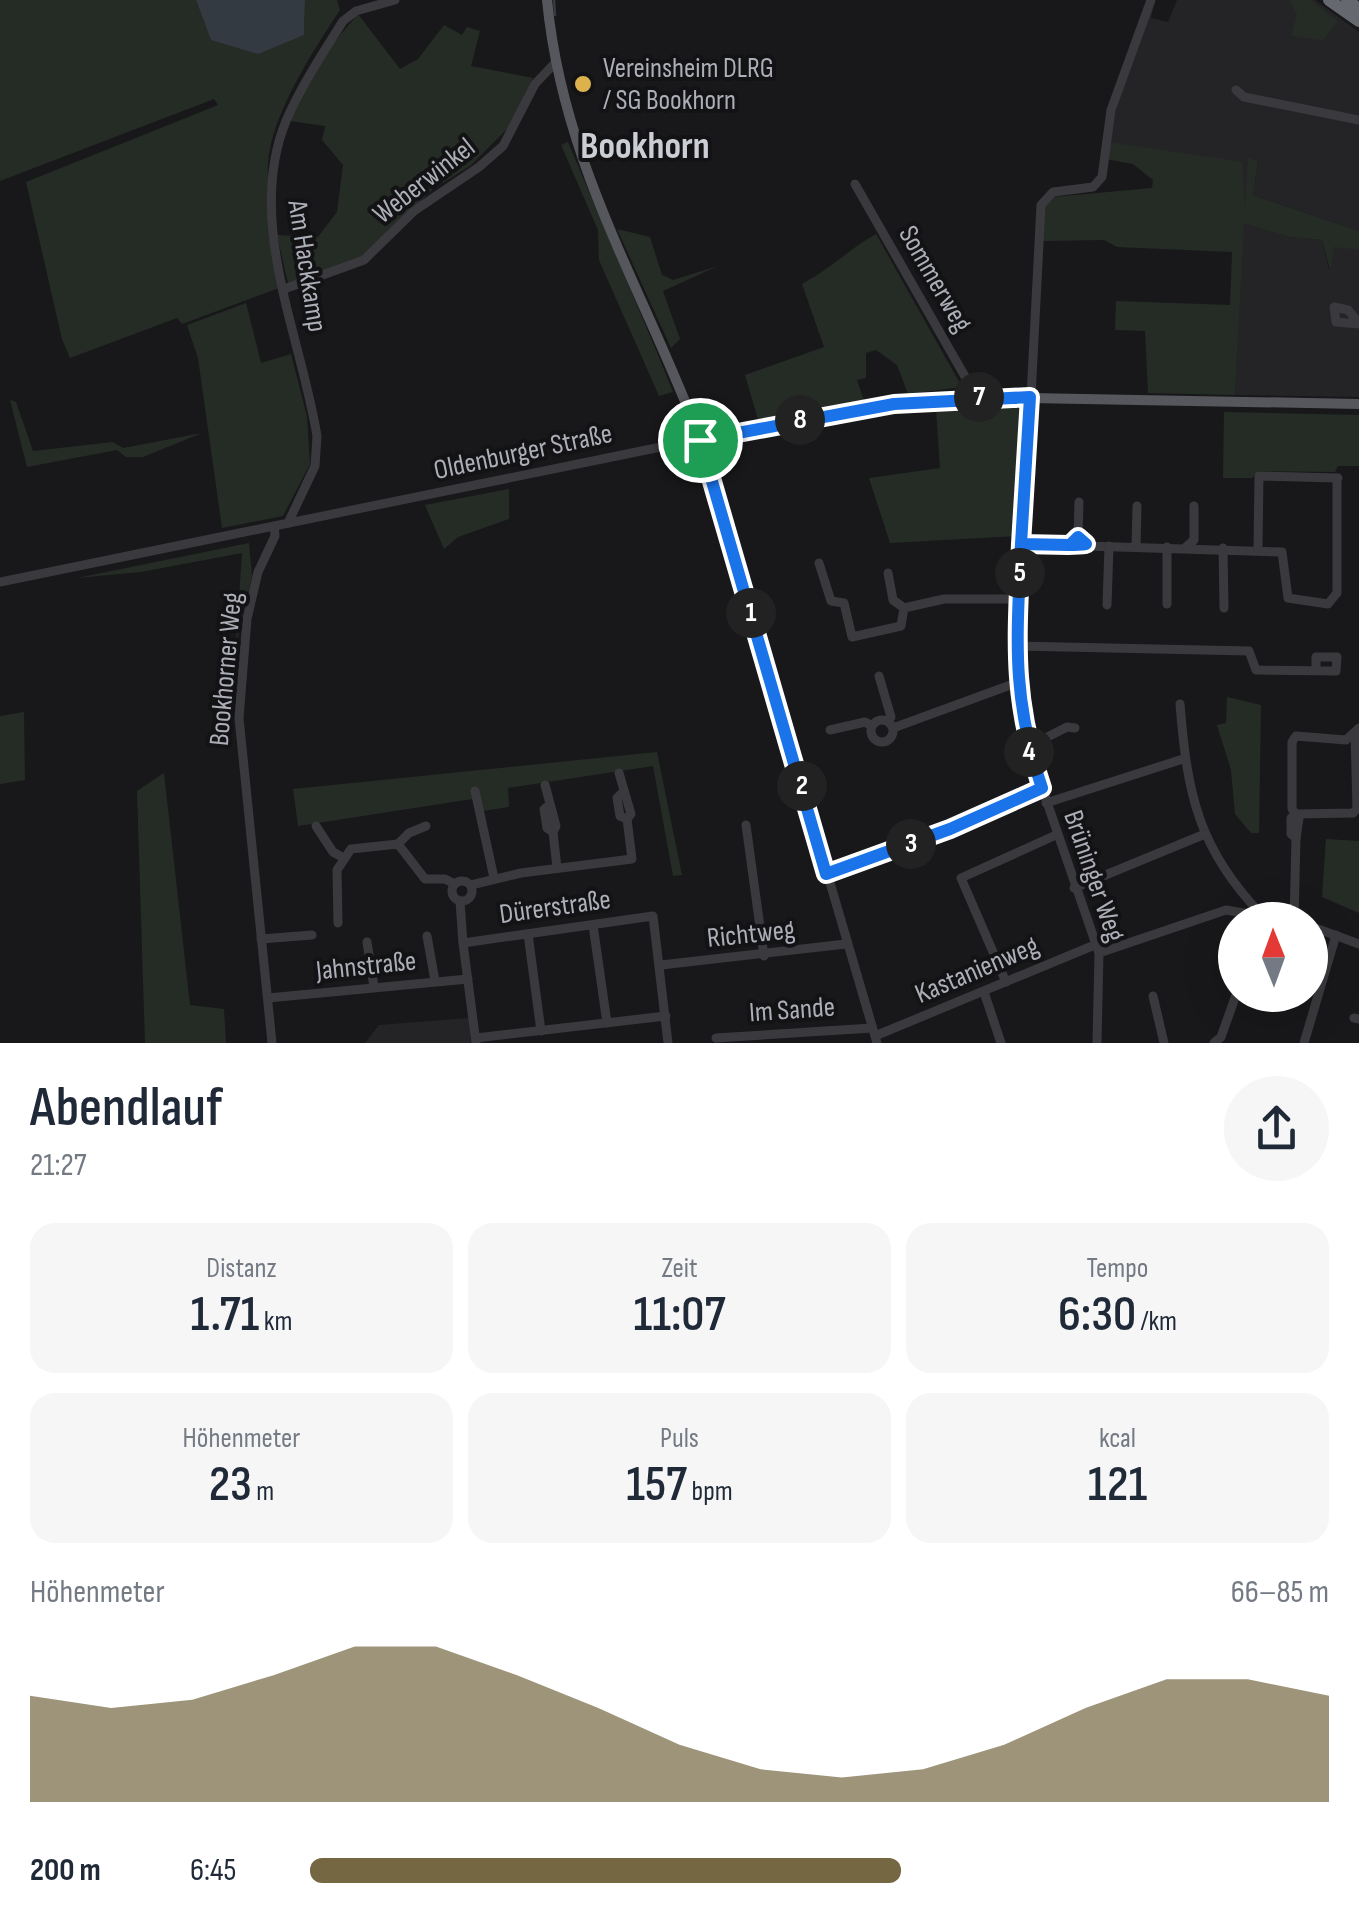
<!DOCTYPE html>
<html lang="de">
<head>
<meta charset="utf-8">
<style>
	body { margin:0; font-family:"Sofia Sans Condensed",sans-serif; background:#f6f6f7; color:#1f2937; height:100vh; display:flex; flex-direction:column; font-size:38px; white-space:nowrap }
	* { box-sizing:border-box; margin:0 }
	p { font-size:32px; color:#747a83 }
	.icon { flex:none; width:55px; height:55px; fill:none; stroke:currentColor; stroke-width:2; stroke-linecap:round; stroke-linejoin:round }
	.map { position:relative; height:1043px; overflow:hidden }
	.details { display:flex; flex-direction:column; background:#fff; flex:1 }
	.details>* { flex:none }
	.needle { width:65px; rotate:359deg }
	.tools { position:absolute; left:1218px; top:902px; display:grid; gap:20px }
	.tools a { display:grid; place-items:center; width:110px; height:110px; border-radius:50%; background:#fff; box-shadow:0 10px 40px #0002; font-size:50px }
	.pin { position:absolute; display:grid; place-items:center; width:85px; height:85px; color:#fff; margin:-42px; border:5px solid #fff; border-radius:50%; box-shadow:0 2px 10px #0007 }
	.km { position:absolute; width:50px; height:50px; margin:-25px; border-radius:50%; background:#222; color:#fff; font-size:28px; line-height:50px; text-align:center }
	.round { display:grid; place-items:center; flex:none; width:105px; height:105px; border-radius:52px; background:#f6f6f7 }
	.overview { display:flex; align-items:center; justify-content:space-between; height:170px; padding:0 30px }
	h1 { font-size:55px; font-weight:600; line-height:75px }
	.figures { display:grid; grid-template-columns:repeat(3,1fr); gap:15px; height:170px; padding:10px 30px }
	.figures div { display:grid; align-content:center; border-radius:25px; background:#f6f6f7; text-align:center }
	.figures b { font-size:50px; font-weight:600 }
	.figures small { font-size:28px; font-weight:400 }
	.figures p { font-size:28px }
	.chart { height:280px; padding:20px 30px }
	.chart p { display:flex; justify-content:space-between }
	.chart svg { width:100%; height:180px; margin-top:10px; fill:#746741; opacity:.7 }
	ul { padding:0 30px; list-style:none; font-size:32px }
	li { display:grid; grid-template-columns:160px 120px 1fr; align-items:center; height:75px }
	li i { height:25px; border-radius:12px; background:#746741 }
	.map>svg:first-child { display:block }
	.built { fill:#242427 }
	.green { fill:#252c26 }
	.water { fill:#333a41 }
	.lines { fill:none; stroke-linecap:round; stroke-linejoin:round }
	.stream { stroke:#333a41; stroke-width:2.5 }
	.minor { stroke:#3a3a3e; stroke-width:9 }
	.major { stroke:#56575d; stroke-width:10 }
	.highway { stroke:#66686f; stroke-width:12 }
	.route-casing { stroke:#fff; stroke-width:20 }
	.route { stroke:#1a73e8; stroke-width:12 }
	.poi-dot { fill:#ddb24d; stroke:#131315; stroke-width:4 }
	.labels { text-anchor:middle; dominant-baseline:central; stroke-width:8; stroke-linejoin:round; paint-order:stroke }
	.poi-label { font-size:28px; fill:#acafb8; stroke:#131315; text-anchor:start }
	.street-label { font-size:28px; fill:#acafb8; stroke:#131315 }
	.district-label { font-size:38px; font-weight:bold; fill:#ccced5; stroke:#131315 }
</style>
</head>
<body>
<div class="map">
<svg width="1359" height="1043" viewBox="0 0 1359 1043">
	<rect width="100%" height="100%" fill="#18181a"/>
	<!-- built -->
	<g class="built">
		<polygon points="1155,0 1151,18 1168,22 1177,0 1290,0 1312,36 1338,21 1311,0 1315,0 1359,32 1359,231 1253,195 1258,162 1249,159 1245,222 1290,237 1322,240 1329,270 1334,246 1359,250 1359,397 1235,395 1244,211 1108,142 1122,85"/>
		<polygon points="469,1018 471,1043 365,1043 379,1025"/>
	</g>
	<!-- green -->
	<g class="green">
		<path d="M0,0h196l15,39 93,-4 1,-35h32l3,10c-26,39 -70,107 -72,154 -1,39 7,84 11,124l-97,36 -5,-6 -107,40 -8,-19 -36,-157 192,-77 -4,-6 -214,82z"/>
		<polygon points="1290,0 1311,0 1338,21 1323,40 1291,36 1297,14"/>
		<polygon points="358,14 400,69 418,59 444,25 462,35 467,27 480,31 471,66 533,78 509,127 470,166 433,189 362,258 288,283 277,235 318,237 337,212 343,165 322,140 325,126 290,121 324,54"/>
		<polygon points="568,142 661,362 673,392 659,396 599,260 598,230 561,145"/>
		<polygon points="1108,142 1242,162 1245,208 1248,158 1258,161 1253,195 1359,231 1359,250 1334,247 1330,270 1322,240 1290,237 1244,223 1235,395 1148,393 1145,331 1115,330 1116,301 1230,305 1232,252 1117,247 1104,240 1043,241 1045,206 1053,197 1152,188 1153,180 1133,164 1105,159"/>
		<polygon points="617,229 650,237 662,275 673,280 718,266 663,291 680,339 671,348"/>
		<path d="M876,234l86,153 -54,7 -11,-29 -21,-15 -10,3v25l-9,2 7,21 -105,22 -14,-48 79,-28 -22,-63c28,-15 46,-34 74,-50z"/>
		<polygon points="246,303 261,363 291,354 307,416 310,464 283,516 222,528 198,358 187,325"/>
		<polygon points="10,400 16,402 33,451 113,442 123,448 202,433 143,457 126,457 117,450 27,467"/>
		<polygon points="1022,407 1018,536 890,543 869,478 940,468 936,409"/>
		<polygon points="1224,412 1359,415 1359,466 1338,466 1335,472 1259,471 1252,478 1223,478"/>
		<polygon points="509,489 509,519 458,537 444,549 425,505"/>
		<polygon points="249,543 252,576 236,643 242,553 141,572 77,578"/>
		<polygon points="1227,697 1261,705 1259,833 1251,833 1235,814 1231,770 1217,725 1226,723"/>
		<polygon points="24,712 25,780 0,784 0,716"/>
		<polygon points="657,752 682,875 673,876 653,766 508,788 509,807 483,811 479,798 298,826 293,789"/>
		<polygon points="164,773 190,1005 224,1009 226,1043 145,1043 137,791"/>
		<polygon points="1326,839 1359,841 1359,913 1322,897"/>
	</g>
	<!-- water -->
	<polygon class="water" points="196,0 305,0 304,35 258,54 211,40"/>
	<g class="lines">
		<!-- stream -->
		<polyline class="stream" points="554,0 555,15"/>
		<!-- minor -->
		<g class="minor">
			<polyline points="1236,90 1244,97 1359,120"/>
			<polyline points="855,184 971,387 971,397"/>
			<polyline points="284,289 364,260 414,211 479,167 503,146 535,84 554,64"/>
			<polyline points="1359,323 1348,310 1334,307 1336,322 1359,324"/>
			<path d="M288,523l27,-57 2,-30c-16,-100 -72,-215 -31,-315 15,-35 37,-68 57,-100l13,-10 39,-11"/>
			<polyline points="1021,544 1282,552 1288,598 1328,604 1337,593 1337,479"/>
			<polyline points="1070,545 1078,537 1079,502"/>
			<polyline points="1136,547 1137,506"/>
			<polyline points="1186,547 1194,540 1194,506"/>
			<polyline points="1223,548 1224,608"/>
			<polyline points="1258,548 1259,476 1338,478"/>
			<polyline points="819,563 831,601 844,603 852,637 901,626 904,608 944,599 1018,599"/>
			<polyline points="888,573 893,600 904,608"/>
			<polyline points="0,582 700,439 877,1043"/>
			<polyline points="1167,604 1167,547"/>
			<polyline points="1107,605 1109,546"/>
			<polyline points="1017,646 1249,651 1256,670 1336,671 1337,657 1316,657 1316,670"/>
			<polyline points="879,676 891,717 888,721"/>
			<path d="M1180,704c7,89 18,145 82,211l-1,5"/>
			<circle cx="882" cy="731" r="11"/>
			<polyline points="893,728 1016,683"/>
			<polyline points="830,730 865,722 872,726"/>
			<polyline points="1028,747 1067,727 1075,728"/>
			<polyline points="545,785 556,826 553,832 557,868"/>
			<polyline points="475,791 494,878"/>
			<polyline points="622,793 617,798 620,816 627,819"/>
			<polyline points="1046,803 1183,759"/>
			<polyline points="548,806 544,809 547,828 553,832"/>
			<polyline points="1296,814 1291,818 1291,834 1296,838 1299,818 1292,809 1292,742 1296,736 1346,740 1359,728"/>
			<polyline points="1296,814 1353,813 1357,809 1355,733"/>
			<polyline points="746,825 764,956"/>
			<polyline points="316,826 333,852 342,857"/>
			<polyline points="398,844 409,833 426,826"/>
			<polyline points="826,874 944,832 1041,789"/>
			<circle cx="462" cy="891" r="10"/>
			<polyline points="471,885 521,873 632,859 627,819 631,814 619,773"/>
			<polyline points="1074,888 1205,834"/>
			<polyline points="460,901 463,943"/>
			<polyline points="1294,920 1296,838"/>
			<polyline points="338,923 337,870 351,849 398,844 425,879 445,879 455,884"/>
			<polyline points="593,925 607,1023"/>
			<polyline points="1310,926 1359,944"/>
			<polyline points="528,934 541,1031"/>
			<polyline points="427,936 435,981"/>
			<polyline points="261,939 312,935"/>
			<polyline points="367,942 374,987"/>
			<polyline points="1099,953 1226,910 1284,920"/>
			<polyline points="661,965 846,944"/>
			<polyline points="1006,982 961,878 1056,835"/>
			<polyline points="984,992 1001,1043"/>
			<polyline points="1153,996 1164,1043"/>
			<polyline points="268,998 468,979"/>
			<polyline points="1354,1018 1359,1019"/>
			<polyline points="875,1036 1097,944"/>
			<polyline points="476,1038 666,1016"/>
			<polyline points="716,1038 872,1028"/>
			<polyline points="272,1043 239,718 247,619 258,572 275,536 274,526"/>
			<polyline points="476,1043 463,943 653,916 668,1043"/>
			<polyline points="1097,1043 1099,953 1028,747 1016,683 1041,205 1053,192 1093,187 1102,177 1111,110 1151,0"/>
			<polyline points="1214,1043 1221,1037 1236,995"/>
			<polyline points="1304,1043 1336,935"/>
		</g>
		<!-- major -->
		<path class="major" d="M547,0c16,165 96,288 153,439l194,-35 82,-7 383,7"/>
		<!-- highway -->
		<g class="highway">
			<polyline points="1329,0 1359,21"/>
			<polyline points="1347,0 1359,9"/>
		</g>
	</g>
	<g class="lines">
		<defs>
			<path id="route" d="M700,440l126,434 124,-45 92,-41c-31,-93 -25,-148 -21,-244l47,1c6,0 12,0 18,-1l-8,-7 -8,8 -49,-1 9,-147 -136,7 -194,36"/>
		</defs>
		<!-- route casing -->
		<use href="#route" class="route-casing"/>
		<!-- route -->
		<use href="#route" class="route"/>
	</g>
	<!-- markers -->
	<circle class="poi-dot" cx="583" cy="84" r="10"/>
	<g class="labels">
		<!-- poi labels -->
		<g class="poi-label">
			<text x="603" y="68">Vereinsheim DLRG<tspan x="603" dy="32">/ SG Bookhorn</tspan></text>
		</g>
		<!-- street labels -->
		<g class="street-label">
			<text transform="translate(424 181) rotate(-38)">Weberwinkel</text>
			<text transform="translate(307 266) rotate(81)">Am Hackkamp</text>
			<text transform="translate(935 279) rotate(60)">Sommerweg</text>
			<text transform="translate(523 452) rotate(-12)">Oldenburger Straße</text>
			<text transform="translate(226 669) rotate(-85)">Bookhorner Weg</text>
			<text transform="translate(1094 876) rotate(71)">Brüninger Weg</text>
			<text transform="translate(555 907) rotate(-8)">Dürerstraße</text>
			<text transform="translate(751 934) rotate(-6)">Richtweg</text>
			<text transform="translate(366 966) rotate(-6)">Jahnstraße</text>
			<text transform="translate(977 970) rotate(-23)">Kastanienweg</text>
			<text transform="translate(792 1010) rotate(-4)">Im Sande</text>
		</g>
		<!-- district labels -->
		<g class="district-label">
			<text x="645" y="146">Bookhorn</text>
		</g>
	</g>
</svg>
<div class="tools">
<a><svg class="needle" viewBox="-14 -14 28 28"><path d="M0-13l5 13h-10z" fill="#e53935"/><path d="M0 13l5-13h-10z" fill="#747a83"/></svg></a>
</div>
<div class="pin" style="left:700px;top:440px;background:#1e9e55"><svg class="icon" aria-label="arrive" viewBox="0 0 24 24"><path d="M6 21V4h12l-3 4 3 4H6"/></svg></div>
<b class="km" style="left:751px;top:613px">1</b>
<b class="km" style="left:802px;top:786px">2</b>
<b class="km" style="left:911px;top:844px">3</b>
<b class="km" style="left:1029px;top:752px">4</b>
<b class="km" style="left:1020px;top:573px">5</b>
<b class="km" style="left:979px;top:397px">7</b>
<b class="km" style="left:800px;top:420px">8</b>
</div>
<section class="details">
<div class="overview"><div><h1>Abendlauf</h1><p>21:27</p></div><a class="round"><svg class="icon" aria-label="share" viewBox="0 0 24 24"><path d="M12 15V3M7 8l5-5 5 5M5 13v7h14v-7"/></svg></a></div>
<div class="figures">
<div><p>Distanz</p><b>1.71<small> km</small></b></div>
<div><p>Zeit</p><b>11:07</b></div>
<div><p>Tempo</p><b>6:30<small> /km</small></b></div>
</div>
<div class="figures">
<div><p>Höhenmeter</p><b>23<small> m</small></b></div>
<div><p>Puls</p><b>157<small> bpm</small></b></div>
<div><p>kcal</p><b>121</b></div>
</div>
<div class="chart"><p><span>Höhenmeter</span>66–85 m</p>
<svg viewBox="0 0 160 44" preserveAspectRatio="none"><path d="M0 44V18L10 21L20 19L30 13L40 6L50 6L60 13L70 21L80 30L90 36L100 38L110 36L120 30L130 21L140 14L150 14L160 18V44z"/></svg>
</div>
<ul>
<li><b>200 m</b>6:45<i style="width:58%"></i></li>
</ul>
</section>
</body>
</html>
